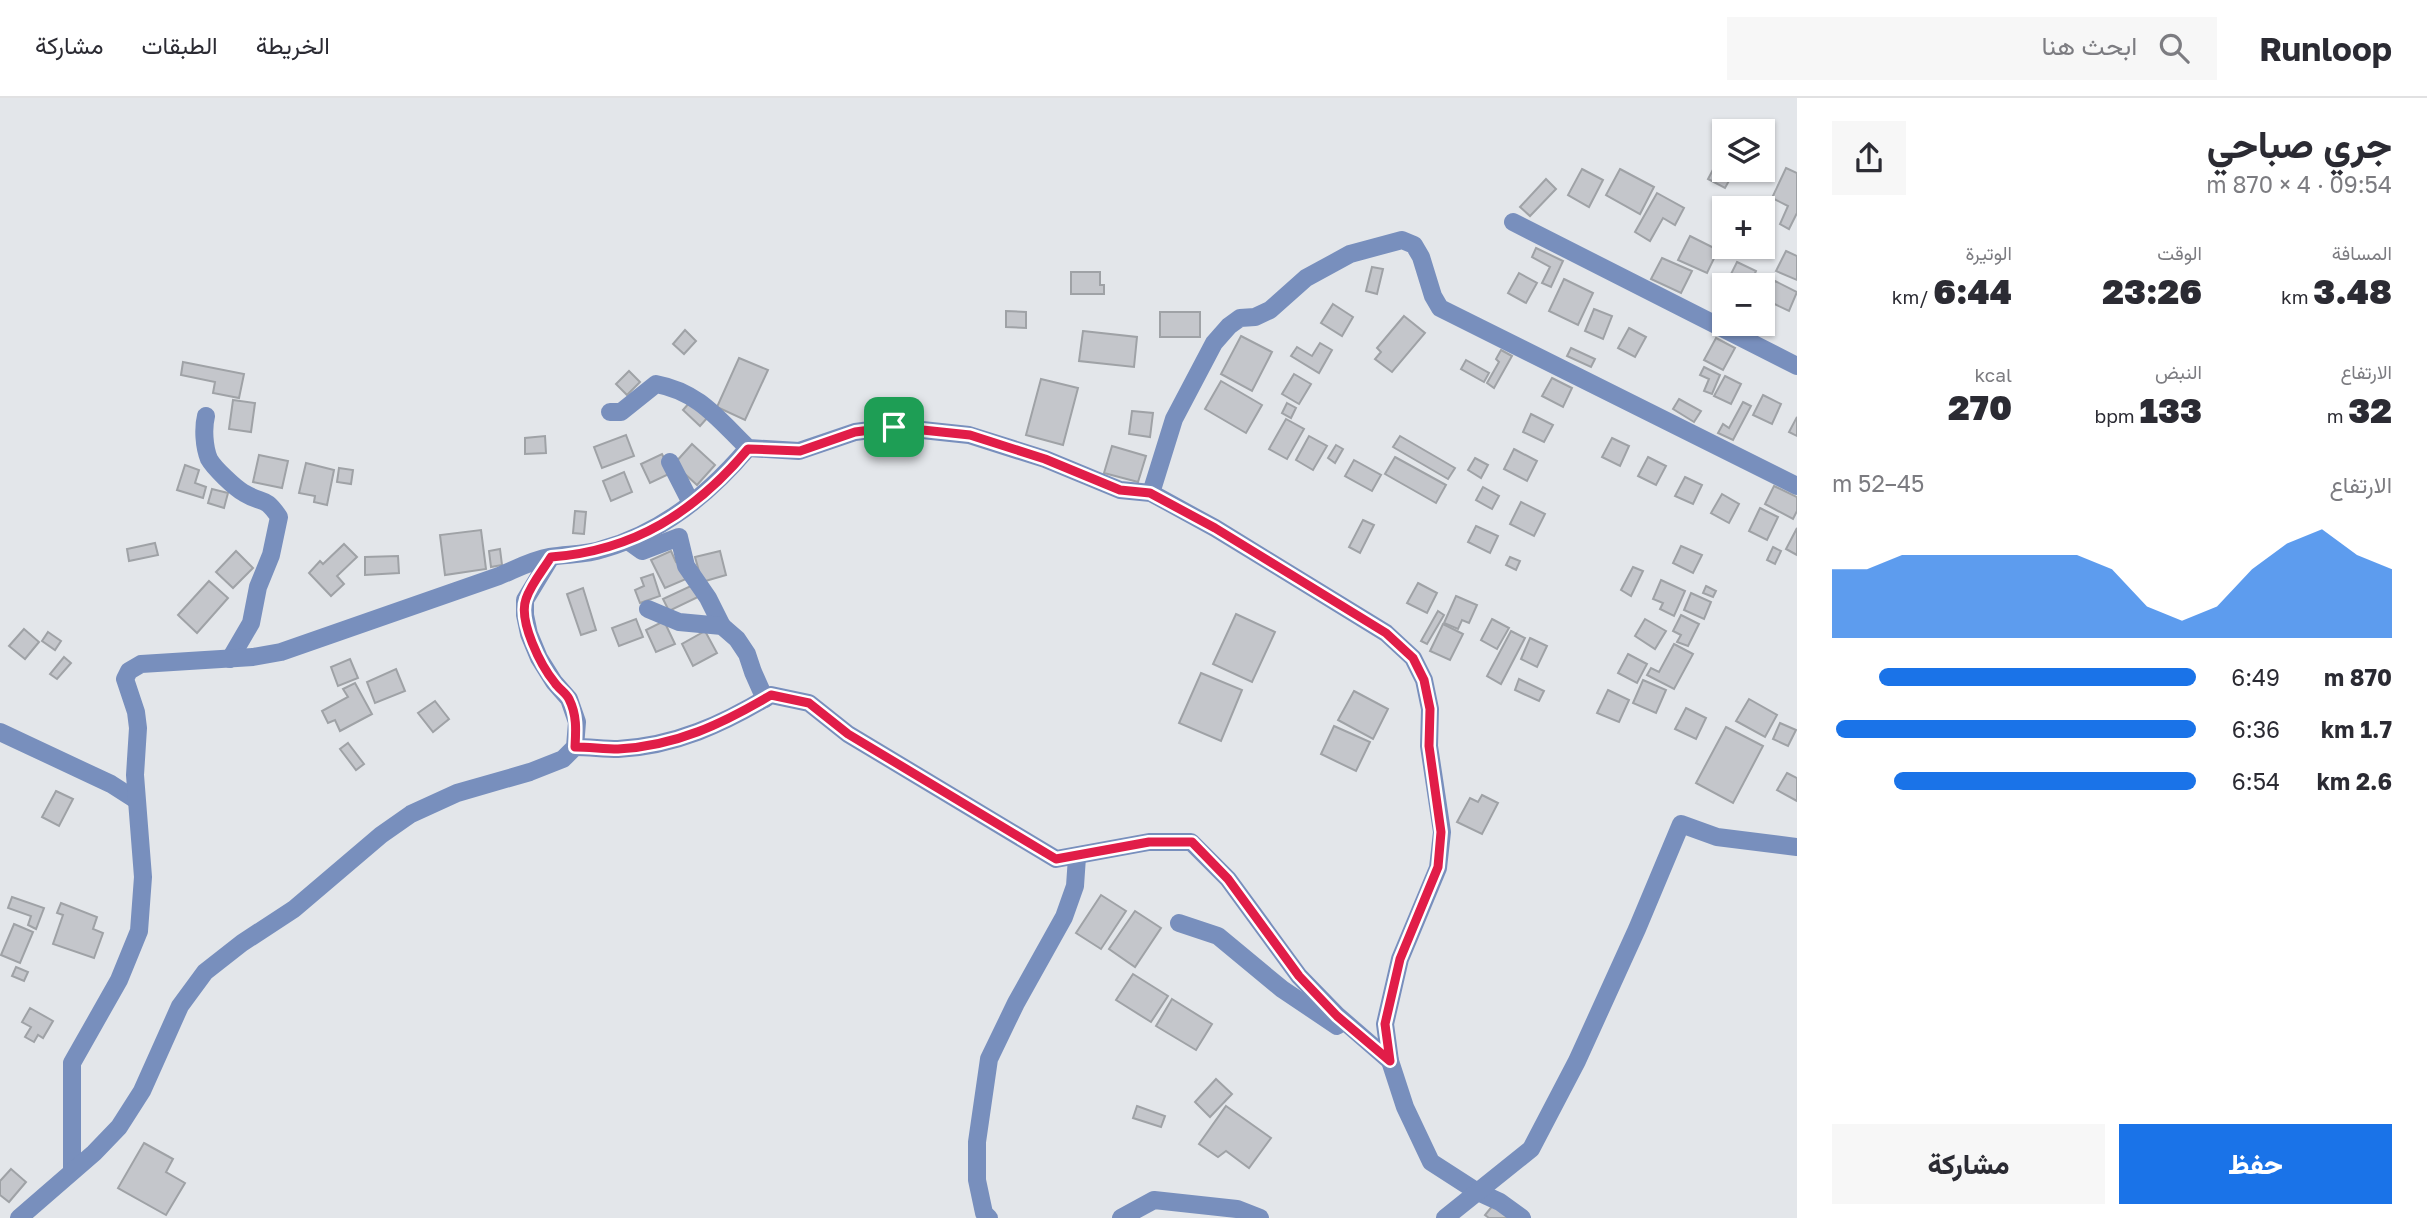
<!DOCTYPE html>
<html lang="ar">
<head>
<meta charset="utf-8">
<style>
	body { margin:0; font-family:"Golos Text",Vazirmatn,sans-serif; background:#f7f7f7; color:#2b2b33; direction:rtl; height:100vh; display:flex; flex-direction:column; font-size:26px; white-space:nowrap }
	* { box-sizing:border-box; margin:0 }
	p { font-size:23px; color:#7c7c81 }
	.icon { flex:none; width:38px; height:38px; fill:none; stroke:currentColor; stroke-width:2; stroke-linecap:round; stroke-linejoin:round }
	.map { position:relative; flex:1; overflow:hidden; direction:ltr }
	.sheet { display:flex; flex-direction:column; background:#fff; width:630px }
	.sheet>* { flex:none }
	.buttons { position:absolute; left:1712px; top:21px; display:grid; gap:14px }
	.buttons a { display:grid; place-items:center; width:63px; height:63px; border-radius:0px; background:#fff; box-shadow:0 2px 5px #0004; font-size:35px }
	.pin { position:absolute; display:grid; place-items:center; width:60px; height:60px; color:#fff; margin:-30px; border-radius:14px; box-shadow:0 4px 10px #0006 }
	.round { display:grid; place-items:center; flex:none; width:74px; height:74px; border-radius:0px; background:#f7f7f7 }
	.overview { display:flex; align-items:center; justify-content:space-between; height:119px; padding:0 35px }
	h1 { font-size:38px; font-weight:800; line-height:52px }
	.metrics { display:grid; grid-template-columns:repeat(3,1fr); gap:10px; height:119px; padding:7px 35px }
	.metrics div { display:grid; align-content:center }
	.metrics b { font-size:35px; font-weight:800 }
	.metrics small { font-size:19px; font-weight:400 }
	.metrics p { font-size:19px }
	.chart { height:196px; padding:14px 35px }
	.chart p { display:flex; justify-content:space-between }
	.chart svg { width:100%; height:126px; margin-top:7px; fill:#1a73e8; opacity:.7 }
	.cta { display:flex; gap:14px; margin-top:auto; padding:14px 35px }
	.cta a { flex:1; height:80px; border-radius:0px; background:#1a73e8; color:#fff; font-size:28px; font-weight:800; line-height:80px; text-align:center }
	.cta a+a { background:#f7f7f7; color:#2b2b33 }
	ul { padding:0 35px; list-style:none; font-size:23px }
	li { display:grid; grid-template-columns:112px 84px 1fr; align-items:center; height:52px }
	li i { height:18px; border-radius:9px; background:#1a73e8 }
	header { display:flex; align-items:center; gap:42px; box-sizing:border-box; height:98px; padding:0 35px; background:#fff; border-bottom:2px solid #e1e1e2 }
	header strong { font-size:33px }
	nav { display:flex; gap:38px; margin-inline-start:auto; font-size:24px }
	.search { width:490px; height:63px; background:#f7f7f7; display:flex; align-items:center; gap:18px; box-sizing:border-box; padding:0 24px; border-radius:0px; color:#7c7c81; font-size:26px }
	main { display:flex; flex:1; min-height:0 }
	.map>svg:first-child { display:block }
	.building { fill:#c4c6cb; stroke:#9fa2a6; stroke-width:2 }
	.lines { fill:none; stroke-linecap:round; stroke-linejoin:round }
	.minor { stroke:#788fbd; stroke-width:18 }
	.route-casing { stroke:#fff; stroke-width:14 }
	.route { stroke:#e11d48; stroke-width:9 }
</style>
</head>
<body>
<header>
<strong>Runloop</strong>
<div class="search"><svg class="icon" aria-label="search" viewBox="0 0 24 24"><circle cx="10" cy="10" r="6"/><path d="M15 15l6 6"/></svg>ابحث هنا</div>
<nav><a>الخريطة</a><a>الطبقات</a><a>مشاركة</a></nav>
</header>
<main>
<section class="sheet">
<div class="overview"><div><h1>جري صباحي</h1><p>09:54 · 4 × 870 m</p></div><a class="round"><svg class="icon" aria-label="share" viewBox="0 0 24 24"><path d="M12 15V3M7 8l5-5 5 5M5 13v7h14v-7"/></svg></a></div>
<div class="metrics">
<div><p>المسافة</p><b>3.48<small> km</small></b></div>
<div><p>الوقت</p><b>23:26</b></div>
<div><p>الوتيرة</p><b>6:44<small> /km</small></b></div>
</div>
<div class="metrics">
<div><p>الارتفاع</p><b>32<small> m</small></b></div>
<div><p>النبض</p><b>133<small> bpm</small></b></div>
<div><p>kcal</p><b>270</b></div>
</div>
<div class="chart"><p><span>الارتفاع</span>45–52 m</p>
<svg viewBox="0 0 160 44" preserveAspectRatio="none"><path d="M0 44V20L10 20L20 15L30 15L40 15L50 15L60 15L70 15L80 20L90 33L100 38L110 33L120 20L130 11L140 6L150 15L160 20V44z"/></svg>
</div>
<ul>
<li><b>870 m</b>6:49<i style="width:87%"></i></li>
<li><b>1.7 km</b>6:36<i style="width:99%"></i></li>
<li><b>2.6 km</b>6:54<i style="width:83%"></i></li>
</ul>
<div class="cta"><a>حفظ</a><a>مشاركة</a></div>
</section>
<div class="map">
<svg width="1797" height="1120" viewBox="0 0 1797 1120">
	<rect width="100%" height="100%" fill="#e3e6ea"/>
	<!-- building -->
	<g class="building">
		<polygon points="1718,62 1724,65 1724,72 1735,72 1725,90 1708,81"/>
		<polygon points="1786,70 1797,75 1797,115 1789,131 1780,126 1788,108 1772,100"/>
		<polygon points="1582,71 1603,82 1589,109 1568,97"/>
		<polygon points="1620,71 1654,89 1640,116 1606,97"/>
		<polygon points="1546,81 1556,91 1530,118 1520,109"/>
		<polygon points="1657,95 1684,110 1675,127 1663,120 1650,143 1635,134"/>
		<polygon points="1690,138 1718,152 1707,175 1678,162"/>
		<polygon points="1536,150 1563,163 1551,189 1542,185 1550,169 1532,159"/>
		<polygon points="1786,153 1797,158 1797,182 1776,173"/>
		<polygon points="1662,160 1692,173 1681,195 1651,181"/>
		<polygon points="1737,164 1756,173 1750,187 1726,186"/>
		<polygon points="1372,169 1383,171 1377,196 1366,193"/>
		<polygon points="1071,174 1100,174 1100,187 1104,187 1104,196 1071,196"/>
		<polygon points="1519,175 1537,185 1526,205 1508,195"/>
		<polygon points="1564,181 1593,195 1578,227 1549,213"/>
		<polygon points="1775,183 1797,194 1789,213 1766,202"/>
		<polygon points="1333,206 1353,219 1342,238 1321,225"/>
		<polygon points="1594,211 1612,218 1603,241 1585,233"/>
		<polygon points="1006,213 1026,214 1026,230 1006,229"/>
		<rect x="1160" y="214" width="40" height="25"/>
		<polygon points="1404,218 1425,235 1392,274 1375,261 1381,254 1377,250"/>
		<polygon points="1629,230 1646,239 1635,259 1618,250"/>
		<polygon points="685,232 696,243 684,256 673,246"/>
		<polygon points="1083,233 1137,239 1134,269 1079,263"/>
		<polygon points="1241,238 1272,254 1252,293 1221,276"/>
		<polygon points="1716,240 1735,250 1723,272 1704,262"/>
		<polygon points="1320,245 1332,252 1319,275 1291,258 1297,249 1312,258"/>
		<polygon points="1571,250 1595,261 1591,269 1567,258"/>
		<polygon points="1501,252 1512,258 1494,290 1487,285 1499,264 1496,261"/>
		<polygon points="739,260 768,272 745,322 717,309"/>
		<polygon points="1466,262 1489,275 1484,284 1461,271"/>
		<polygon points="183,264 244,276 239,300 213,295 215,284 181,277"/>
		<polygon points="1704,269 1720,277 1712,296 1704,293 1709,281 1700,277"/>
		<polygon points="629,273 640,284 627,297 616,286"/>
		<polygon points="1294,276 1311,286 1299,306 1282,296"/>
		<polygon points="1725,278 1741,286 1731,306 1714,298"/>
		<polygon points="1552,280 1572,290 1563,309 1542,298"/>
		<polygon points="1041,281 1078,290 1063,347 1026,337"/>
		<polygon points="1221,283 1262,307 1246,335 1205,311"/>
		<polygon points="1763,297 1781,306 1772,326 1753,317"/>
		<polygon points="1679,301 1701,313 1694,324 1673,311"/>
		<polygon points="233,302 255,305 251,334 229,331"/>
		<polygon points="690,304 708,319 700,328 683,312"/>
		<polygon points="1743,304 1751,308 1733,342 1718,335 1723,326 1729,330"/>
		<polygon points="1287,305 1296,310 1291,320 1282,315"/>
		<polygon points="1132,313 1153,315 1150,339 1129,336"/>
		<polygon points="1531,316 1553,327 1544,344 1523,334"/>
		<polygon points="1797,319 1797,338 1789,334"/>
		<polygon points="1286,321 1304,331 1287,361 1269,351"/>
		<polygon points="626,337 634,358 602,370 594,349"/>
		<polygon points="545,338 546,355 525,356 525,340"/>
		<polygon points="1309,338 1327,348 1313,372 1296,362"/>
		<polygon points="1400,338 1455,370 1448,381 1393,349"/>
		<polygon points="1612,340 1629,348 1620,368 1602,359"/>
		<polygon points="692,346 715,367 697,387 674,366"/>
		<polygon points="1336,347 1343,351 1335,365 1328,360"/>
		<polygon points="1112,348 1146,358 1138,384 1104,375"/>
		<polygon points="1514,351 1537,363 1527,383 1504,371"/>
		<polygon points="662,356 671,375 650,385 641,366"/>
		<polygon points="259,357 288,363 282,390 253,384"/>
		<polygon points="1395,359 1446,387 1436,405 1385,376"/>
		<polygon points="1648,359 1666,368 1656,387 1638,378"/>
		<polygon points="1475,360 1488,367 1481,380 1468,372"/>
		<polygon points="1354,362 1381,377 1372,393 1345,378"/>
		<polygon points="306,365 334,372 327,407 314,404 315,398 299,395"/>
		<polygon points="185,367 199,372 195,385 206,389 203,400 177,392"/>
		<polygon points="339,370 353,372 351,386 337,384"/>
		<polygon points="624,374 632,394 611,403 603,383"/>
		<polygon points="1685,379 1702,387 1693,406 1675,398"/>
		<polygon points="1774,388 1797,399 1797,413 1793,421 1765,406"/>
		<polygon points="1483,389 1499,398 1492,411 1476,402"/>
		<polygon points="212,391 228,395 224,410 208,405"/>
		<polygon points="1722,396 1739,406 1729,425 1711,415"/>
		<polygon points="1521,404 1545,416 1534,438 1510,426"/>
		<polygon points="1760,410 1778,419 1767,442 1749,433"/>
		<polygon points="575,413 586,414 584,436 573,435"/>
		<polygon points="1363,422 1374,427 1360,455 1349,449"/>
		<polygon points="1476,428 1498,438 1490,455 1468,444"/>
		<polygon points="1797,430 1797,457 1786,451"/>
		<polygon points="481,432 486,471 445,477 440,437"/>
		<polygon points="155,445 158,457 129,463 127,451"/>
		<polygon points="344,446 357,459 337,478 344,486 331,498 309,475 320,463 323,466"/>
		<polygon points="1681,448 1702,457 1693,475 1673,465"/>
		<polygon points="1773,449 1781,453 1775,466 1767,462"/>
		<polygon points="500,451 502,467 491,469 489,453"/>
		<polygon points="236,453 253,470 233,490 216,474"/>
		<polygon points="671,453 676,464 679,463 686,481 665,490 651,462"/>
		<polygon points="720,453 726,477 702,484 695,459"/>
		<polygon points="398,458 399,475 365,477 365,459"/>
		<polygon points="1510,459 1520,463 1516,472 1506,467"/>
		<polygon points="1633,469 1643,473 1631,498 1621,492"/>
		<polygon points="653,476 660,498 640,505 635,492 644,488 641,480"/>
		<polygon points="1661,482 1685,493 1674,518 1660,511 1663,505 1653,501"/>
		<polygon points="209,483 228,500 197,535 178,517"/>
		<polygon points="1418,485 1437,495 1427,515 1407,505"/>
		<polygon points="695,486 700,498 669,513 663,501"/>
		<polygon points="1706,488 1716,493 1713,499 1703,495"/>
		<polygon points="583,490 596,532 581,537 567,496"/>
		<polygon points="1691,495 1711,504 1704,521 1684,512"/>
		<polygon points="1456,498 1477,507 1469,525 1462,522 1458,531 1444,525"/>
		<polygon points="1438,513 1444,517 1427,546 1421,543"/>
		<polygon points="1236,516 1275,534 1252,584 1213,566"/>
		<polygon points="1681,517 1699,526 1688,548 1677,544 1681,537 1673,533"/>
		<polygon points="636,521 643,539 619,548 612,530"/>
		<polygon points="1492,521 1509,530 1497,551 1481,542"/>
		<polygon points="1645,521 1666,533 1655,551 1635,538"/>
		<polygon points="664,523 675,546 656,554 646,532"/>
		<polygon points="1443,526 1463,536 1450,562 1430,553"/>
		<polygon points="24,531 39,544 25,561 9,548"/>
		<polygon points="705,533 717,555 693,568 682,546"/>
		<polygon points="1511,533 1525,540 1501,586 1487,578"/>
		<polygon points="48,534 61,543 55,552 42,543"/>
		<polygon points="1530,540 1547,548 1537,569 1521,561"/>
		<polygon points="1674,546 1693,556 1674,591 1647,577 1651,570 1659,574"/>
		<polygon points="1628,556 1647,566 1637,585 1618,575"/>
		<polygon points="64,559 71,565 57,581 50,576"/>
		<polygon points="350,561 358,580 338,588 331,569"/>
		<polygon points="396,571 405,593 375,605 367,584"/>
		<polygon points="1201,575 1242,592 1221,643 1179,625"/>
		<polygon points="1519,581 1544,593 1539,603 1515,592"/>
		<polygon points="1643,582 1666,592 1656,615 1633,605"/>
		<polygon points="355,585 372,616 340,633 335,622 328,625 322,613 348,599 343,591"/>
		<polygon points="1608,592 1629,602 1619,624 1597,615"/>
		<polygon points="1354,593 1388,611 1373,641 1338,622"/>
		<polygon points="1749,601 1777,617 1765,639 1736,623"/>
		<polygon points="435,603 449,621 433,634 418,615"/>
		<polygon points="1686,610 1706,620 1696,641 1675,631"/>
		<polygon points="1780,625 1796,632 1788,648 1773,641"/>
		<polygon points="1334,628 1370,644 1356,673 1321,656"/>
		<polygon points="1726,629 1763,648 1733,705 1696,685"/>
		<polygon points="348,645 364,666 356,672 340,651"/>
		<polygon points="1787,675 1797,680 1797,703 1777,692"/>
		<polygon points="56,693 73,701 59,728 42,719"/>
		<polygon points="1482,697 1498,705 1482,736 1457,724 1470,700 1478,704"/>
		<polygon points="1101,797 1126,813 1101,851 1076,835"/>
		<polygon points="12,799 44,810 36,831 28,827 31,818 8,810"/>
		<polygon points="61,805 97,819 93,831 103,835 94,860 53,846 63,817 57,815"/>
		<polygon points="1135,813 1161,830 1135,869 1109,851"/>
		<polygon points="14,826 33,834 20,865 1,857"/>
		<polygon points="16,869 28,874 24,883 12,878"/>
		<polygon points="1133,876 1168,898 1151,924 1116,902"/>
		<polygon points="1172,901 1212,926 1196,952 1156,928"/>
		<polygon points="30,910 53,923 43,940 38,937 34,944 25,939 31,929 22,924"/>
		<polygon points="1216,981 1232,996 1210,1019 1195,1004"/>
		<polygon points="1137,1008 1165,1018 1161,1029 1133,1020"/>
		<polygon points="1226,1008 1271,1040 1249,1070 1226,1053 1218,1059 1199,1046"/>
		<polygon points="144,1045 173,1061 166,1074 185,1085 166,1117 118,1090"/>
		<polygon points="11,1071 26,1084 9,1104 0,1097 0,1083"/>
		<polygon points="1494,1106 1510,1120 1489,1120 1485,1117"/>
	</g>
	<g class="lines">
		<!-- minor -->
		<g class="minor">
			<polyline points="1513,124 1797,268"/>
			<path d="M610,314h11l35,-28c43,8 62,35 92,64l51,3 56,-19 39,-5 75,8 76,24 75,31 31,3 64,35 171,105 27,25 11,22 6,29 -1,37 13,86 -4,36 -38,91 -15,65 5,37 15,46 26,55 45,29 24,11 22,16"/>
			<path d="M206,318c-3,12 -2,31 3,43 5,9 26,29 35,34 20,12 20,2 35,24l-8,38 -13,32 -7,36 -21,36"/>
			<polyline points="670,364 691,405"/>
			<polyline points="1151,395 1174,321 1214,245 1229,228 1240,220 1255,219 1270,212 1306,180 1350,156 1402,142 1414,147 1421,159 1433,198 1440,210 1797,388"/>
			<polyline points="628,443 642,453 679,439 686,468 708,500 722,528"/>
			<polyline points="648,511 679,524 722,528 737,541 747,556 753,574 765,601"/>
			<polyline points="0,634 111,686 136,702"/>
			<path d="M575,649c14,0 29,2 43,2 57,-3 105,-25 153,-54l38,8 39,31 208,125 93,-17h42l37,37 71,97 38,39 53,46"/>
			<polyline points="1179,825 1218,838 1282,891 1337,928"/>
			<path d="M72,1073v-108l47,-83 20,-49 4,-54 -8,-102 3,-47 -2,-16 -11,-33 4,-8 12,-7 112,-7 28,-5 218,-76c17,-7 33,-16 51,-19 18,-3 36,-2 53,-8 58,-16 107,-56 145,-101"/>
			<polyline points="19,1120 94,1055 119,1029 142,993 180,908 205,874 242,845 294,811 381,737 411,716 457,695 530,674 563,661 575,649 577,624 569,601 554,584 539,560 529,536 525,517 525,502 551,459"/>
			<polyline points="989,1120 984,1115 977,1082 977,1044 989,961 1016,905 1064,819 1075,788 1077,759"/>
			<polyline points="1121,1120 1154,1102 1237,1111 1260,1120"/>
			<polyline points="1445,1120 1531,1051 1577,963 1637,831 1681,726 1717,739 1797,749"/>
		</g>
	</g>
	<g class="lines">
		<defs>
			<path id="route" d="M894,329l76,8 75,24 75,31 30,3 65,35 171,105 27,25 11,22 6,29 -1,37 12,86 -3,35 -38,92 -15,65 5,37 -53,-45 -38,-40 -71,-97 -36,-37h-43l-93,17 -208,-125 -39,-31 -38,-8c-49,29 -95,51 -153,54 -14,0 -29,-2 -43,-2 1,-17 2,-32 -6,-48 -3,-6 -10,-10 -14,-16 -14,-17 -37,-62 -29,-84 5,-15 17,-29 25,-42 83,-6 144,-45 197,-108l52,2 55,-19z"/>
		</defs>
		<!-- route casing -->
		<use href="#route" class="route-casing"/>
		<!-- route -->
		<use href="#route" class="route"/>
	</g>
</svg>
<div class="buttons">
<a><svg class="icon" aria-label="layers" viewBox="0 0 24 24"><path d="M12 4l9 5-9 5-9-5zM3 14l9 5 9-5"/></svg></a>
<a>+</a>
<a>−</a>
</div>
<div class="pin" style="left:894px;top:329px;background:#1e9e55"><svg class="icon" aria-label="arrive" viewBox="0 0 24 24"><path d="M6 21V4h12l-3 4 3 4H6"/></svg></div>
</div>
</main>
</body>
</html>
